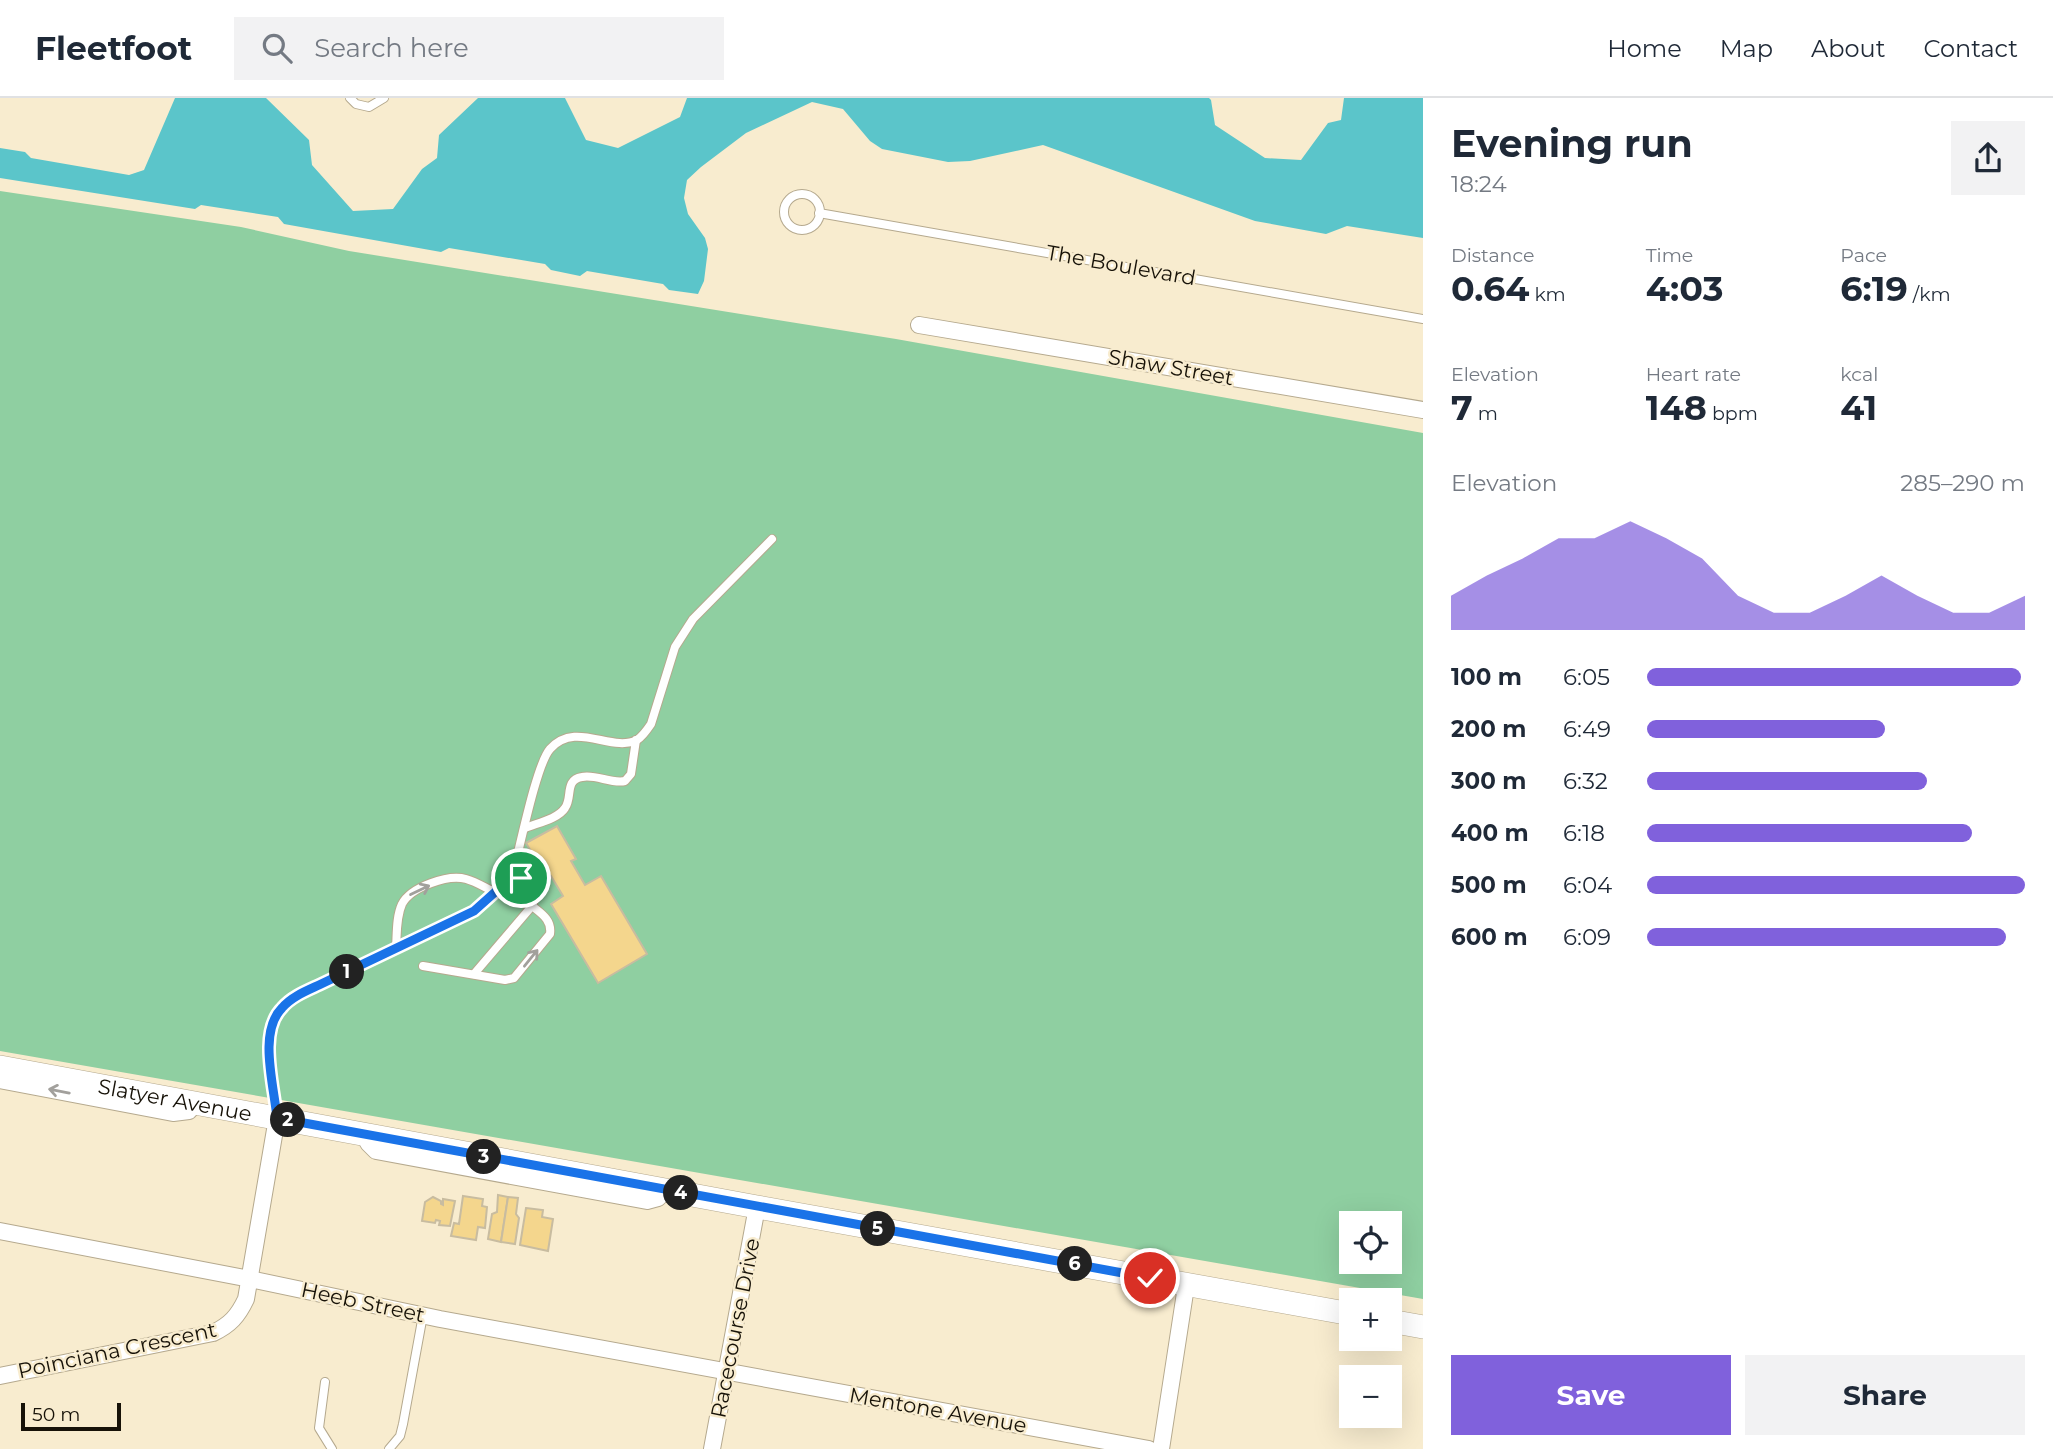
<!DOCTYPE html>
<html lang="en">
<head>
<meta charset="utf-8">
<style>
	body { margin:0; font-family:Montserrat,sans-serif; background:#f2f2f3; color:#1f2937; height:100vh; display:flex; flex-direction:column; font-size:26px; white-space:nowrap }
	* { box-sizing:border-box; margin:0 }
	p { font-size:23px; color:#747a83 }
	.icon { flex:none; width:38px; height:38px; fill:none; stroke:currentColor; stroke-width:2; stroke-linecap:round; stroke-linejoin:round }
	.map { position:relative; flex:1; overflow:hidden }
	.drawer { display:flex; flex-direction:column; background:#fff; width:630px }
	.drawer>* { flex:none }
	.controls { position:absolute; left:1339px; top:1113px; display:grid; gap:14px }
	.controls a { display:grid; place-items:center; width:63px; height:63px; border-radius:0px; background:#fff; box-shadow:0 7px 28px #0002; font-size:35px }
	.scale { position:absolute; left:21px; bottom:18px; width:100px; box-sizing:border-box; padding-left:7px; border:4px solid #171208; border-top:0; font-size:19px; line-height:24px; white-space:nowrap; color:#171208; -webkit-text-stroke:5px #f8eccf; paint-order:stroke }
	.pin { position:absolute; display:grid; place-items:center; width:60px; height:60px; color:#fff; margin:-30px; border:4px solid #fff; border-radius:50%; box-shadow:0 2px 7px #0007 }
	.km { position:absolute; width:35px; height:35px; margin:-18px; border-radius:50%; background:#222; color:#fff; font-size:19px; line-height:35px; text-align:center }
	.round { display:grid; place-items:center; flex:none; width:74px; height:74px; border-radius:0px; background:#f2f2f3 }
	.overview { display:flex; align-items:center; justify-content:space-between; height:119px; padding:0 28px }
	h1 { font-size:38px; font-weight:700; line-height:52px }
	.stats { display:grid; grid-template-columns:repeat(3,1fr); gap:10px; height:119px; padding:7px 28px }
	.stats div { display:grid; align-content:center }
	.stats b { font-size:35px; font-weight:700 }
	.stats small { font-size:19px; font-weight:400 }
	.stats p { font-size:19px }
	.chart { height:196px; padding:14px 28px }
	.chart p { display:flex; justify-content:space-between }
	.chart svg { width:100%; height:126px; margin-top:7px; fill:#8061dc; opacity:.7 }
	.action { display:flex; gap:14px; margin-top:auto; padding:14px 28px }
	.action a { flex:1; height:80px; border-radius:0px; background:#8061dc; color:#fff; font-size:28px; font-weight:700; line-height:80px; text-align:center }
	.action a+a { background:#f2f2f3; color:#1f2937 }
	ul { padding:0 28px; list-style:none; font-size:23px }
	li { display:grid; grid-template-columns:112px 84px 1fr; align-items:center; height:52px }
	li i { height:18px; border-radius:9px; background:#8061dc }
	header { display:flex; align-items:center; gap:42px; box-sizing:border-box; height:98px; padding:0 35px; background:#fff; border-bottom:2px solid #e0e1e3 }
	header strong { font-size:33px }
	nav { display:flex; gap:38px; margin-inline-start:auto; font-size:24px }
	.search { width:490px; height:63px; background:#f2f2f3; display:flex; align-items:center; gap:18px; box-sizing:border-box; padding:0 24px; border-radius:0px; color:#747a83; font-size:26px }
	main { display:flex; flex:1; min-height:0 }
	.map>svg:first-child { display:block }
	.green { fill:#8fcfa1; fill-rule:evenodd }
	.water { fill:#5bc5ca }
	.building { fill:#f4d68d; stroke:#c8bca0; stroke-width:2 }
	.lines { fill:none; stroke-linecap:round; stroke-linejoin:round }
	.service-casing { stroke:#b5a98e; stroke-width:10 }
	.minor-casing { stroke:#b5a98e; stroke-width:18 }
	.secondary-casing { stroke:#b5a98e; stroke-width:24 }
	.service { stroke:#fff; stroke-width:8 }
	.minor { stroke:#fff; stroke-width:16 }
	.secondary { stroke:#fff; stroke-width:23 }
	.oneway { stroke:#a2a09c }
	.route-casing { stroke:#fff; stroke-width:14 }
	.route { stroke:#1a73e8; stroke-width:9 }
	.labels { text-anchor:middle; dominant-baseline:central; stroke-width:5; stroke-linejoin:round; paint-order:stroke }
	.street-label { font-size:21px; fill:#171208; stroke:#f8eccf }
</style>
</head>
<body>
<header>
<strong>Fleetfoot</strong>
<div class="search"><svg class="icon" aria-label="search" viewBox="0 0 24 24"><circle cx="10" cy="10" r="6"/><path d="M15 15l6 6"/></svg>Search here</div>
<nav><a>Home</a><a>Map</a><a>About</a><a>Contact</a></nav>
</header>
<main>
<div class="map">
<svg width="1423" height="1351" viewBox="0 0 1423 1351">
	<rect width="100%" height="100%" fill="#f8eccf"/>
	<!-- green -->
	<path class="green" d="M0,93l241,36 108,24 547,88 527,94v866l-1423,-248zM1351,1125h39v39h-39z"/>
	<!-- water -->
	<polygon class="water" points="175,0 266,0 309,42 312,67 353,113 393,111 422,71 437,60 439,37 478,0 565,0 586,42 618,50 680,19 687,0 1209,0 1211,2 1215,27 1265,60 1301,62 1328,25 1341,22 1344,0 1423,0 1423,140 1347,128 1326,136 1255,123 1043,47 970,63 948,64 882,51 870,43 843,11 812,4 746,35 701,69 687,82 684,100 688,116 705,140 708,151 704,183 698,196 669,192 663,186 587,173 580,178 551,172 545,166 449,150 441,154 284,126 278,119 201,107 195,111 0,80 0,50 25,54 31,60 129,77 144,72"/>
	<!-- building -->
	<g class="building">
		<polygon points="557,728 576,761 571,763 585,787 601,778 647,856 598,885 551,806 563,798 551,778 547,780 526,745"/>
		<polygon points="498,1097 508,1099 501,1144 488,1141 492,1116 497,1114"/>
		<polygon points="463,1098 483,1101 482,1108 487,1109 485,1130 478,1129 476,1142 451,1138 454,1125 459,1126"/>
		<polygon points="433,1099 441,1103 441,1106 443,1107 443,1101 455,1103 450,1128 439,1127 440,1123 436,1122 435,1125 422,1123 425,1104"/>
		<polygon points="508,1099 518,1100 516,1116 519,1120 515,1146 501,1144"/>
		<polygon points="526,1110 543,1112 542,1119 553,1121 548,1153 520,1147"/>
	</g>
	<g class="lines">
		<defs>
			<g id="service">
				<polyline points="350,0 356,6 369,9 384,0"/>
				<circle cx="802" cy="114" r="18"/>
				<polyline points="819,115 1423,221"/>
				<path d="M525,730c12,-5 33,-9 40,-20 8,-11 -1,-28 17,-31 14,-3 29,7 43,4l6,-7 5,-34"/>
				<path d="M512,779c7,-25 24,-112 38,-128 26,-29 61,4 87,-9 6,-4 10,-10 14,-16l24,-77 18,-28 79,-80"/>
				<path d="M396,850c1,-14 0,-31 6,-44 9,-17 46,-30 64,-25 11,3 21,10 31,14"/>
				<path d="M423,868l82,14 9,-2 36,-44c2,-14 -8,-20 -18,-28"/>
				<path d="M276,1017c-2,-32 -18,-82 5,-107 10,-11 25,-17 38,-23l155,-74 23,-18 15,-16c18,1 27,12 20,29l-58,68"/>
				<polyline points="325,1284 319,1330 332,1351"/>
				<polyline points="389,1351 400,1338 403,1326 423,1217"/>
			</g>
			<g id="minor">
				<polyline points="919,227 1423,312"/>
				<polyline points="0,982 173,1015 189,1013 194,1005"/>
				<polyline points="368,1037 368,1045 376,1053 647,1103 658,1100 666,1092"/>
				<polyline points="0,1133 250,1181 440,1221 1149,1351"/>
				<path d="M0,1278l213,-43c17,-8 25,-17 33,-34l31,-181"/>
				<polyline points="712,1351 757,1109"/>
				<polyline points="1161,1351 1185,1195"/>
			</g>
			<g id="secondary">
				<path id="s1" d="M0,969l757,140 594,107"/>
				<polyline points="1390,1223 1423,1229"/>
			</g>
		</defs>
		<!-- service casing -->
		<use href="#service" class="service-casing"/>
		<!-- minor casing -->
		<use href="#minor" class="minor-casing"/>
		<!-- secondary casing -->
		<use href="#secondary" class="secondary-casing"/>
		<!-- service -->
		<use href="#service" class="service"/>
		<!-- minor -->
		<use href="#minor" class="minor"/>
		<!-- secondary -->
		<use href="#secondary" class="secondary"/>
	</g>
	<!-- one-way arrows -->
	<defs><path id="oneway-shaft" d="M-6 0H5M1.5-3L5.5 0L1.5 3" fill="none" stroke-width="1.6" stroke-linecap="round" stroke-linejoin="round" transform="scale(1.75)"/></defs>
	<g class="oneway">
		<use href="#oneway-shaft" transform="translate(420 792) rotate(-26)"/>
		<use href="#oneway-shaft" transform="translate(531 860) rotate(-51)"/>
		<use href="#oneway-shaft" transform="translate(59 993) rotate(-169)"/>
	</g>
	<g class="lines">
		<defs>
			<path id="route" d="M521,780l-9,-1 -38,34 -155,74c-13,6 -28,12 -37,23 -24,24 -8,77 -5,110l873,160"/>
		</defs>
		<!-- route casing -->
		<use href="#route" class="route-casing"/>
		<!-- route -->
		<use href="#route" class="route"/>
	</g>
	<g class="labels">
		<!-- street labels -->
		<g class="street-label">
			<text transform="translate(1121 167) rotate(10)">The Boulevard</text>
			<text transform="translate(1171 269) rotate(10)">Shaw Street</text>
			<text stroke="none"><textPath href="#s1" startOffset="178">Slatyer Avenue</textPath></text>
			<text transform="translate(363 1204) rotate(12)">Heeb Street</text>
			<text transform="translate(735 1230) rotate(-79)">Racecourse Drive</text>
			<text transform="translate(117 1252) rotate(-12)">Poinciana Crescent</text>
			<text transform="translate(938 1312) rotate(10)">Mentone Avenue</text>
		</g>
	</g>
</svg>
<div class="controls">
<a><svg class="icon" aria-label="locate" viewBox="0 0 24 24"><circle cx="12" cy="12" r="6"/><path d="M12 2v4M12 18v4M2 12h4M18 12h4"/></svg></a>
<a>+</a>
<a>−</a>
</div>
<div class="scale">50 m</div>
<div class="pin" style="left:521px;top:780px;background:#1e9e55"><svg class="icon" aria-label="arrive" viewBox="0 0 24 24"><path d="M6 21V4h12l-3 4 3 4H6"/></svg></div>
<div class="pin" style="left:1150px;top:1180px;background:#d93025"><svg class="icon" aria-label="check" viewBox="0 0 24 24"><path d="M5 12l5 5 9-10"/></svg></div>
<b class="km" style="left:347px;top:874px">1</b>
<b class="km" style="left:288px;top:1022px">2</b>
<b class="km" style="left:484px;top:1059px">3</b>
<b class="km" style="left:681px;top:1095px">4</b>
<b class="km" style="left:878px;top:1131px">5</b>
<b class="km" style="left:1075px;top:1166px">6</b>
</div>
<section class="drawer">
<div class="overview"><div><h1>Evening run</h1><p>18:24</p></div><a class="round"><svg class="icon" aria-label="share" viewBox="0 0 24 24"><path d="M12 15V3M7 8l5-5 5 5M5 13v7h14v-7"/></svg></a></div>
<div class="stats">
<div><p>Distance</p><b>0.64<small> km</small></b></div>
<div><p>Time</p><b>4:03</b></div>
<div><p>Pace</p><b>6:19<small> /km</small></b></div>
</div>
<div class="stats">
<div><p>Elevation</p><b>7<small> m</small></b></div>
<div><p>Heart rate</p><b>148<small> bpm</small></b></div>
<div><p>kcal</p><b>41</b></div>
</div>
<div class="chart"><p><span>Elevation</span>285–290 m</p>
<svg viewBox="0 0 160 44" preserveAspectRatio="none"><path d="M0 44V32L10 25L20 19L30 12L40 12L50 6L60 12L70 19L80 32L90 38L100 38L110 32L120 25L130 32L140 38L150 38L160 32V44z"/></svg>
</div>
<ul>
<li><b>100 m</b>6:05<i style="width:99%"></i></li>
<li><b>200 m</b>6:49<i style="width:63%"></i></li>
<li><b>300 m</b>6:32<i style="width:74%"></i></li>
<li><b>400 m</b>6:18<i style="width:86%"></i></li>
<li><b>500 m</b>6:04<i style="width:100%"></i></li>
<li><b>600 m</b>6:09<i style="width:95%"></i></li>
</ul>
<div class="action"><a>Save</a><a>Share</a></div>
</section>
</main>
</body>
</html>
